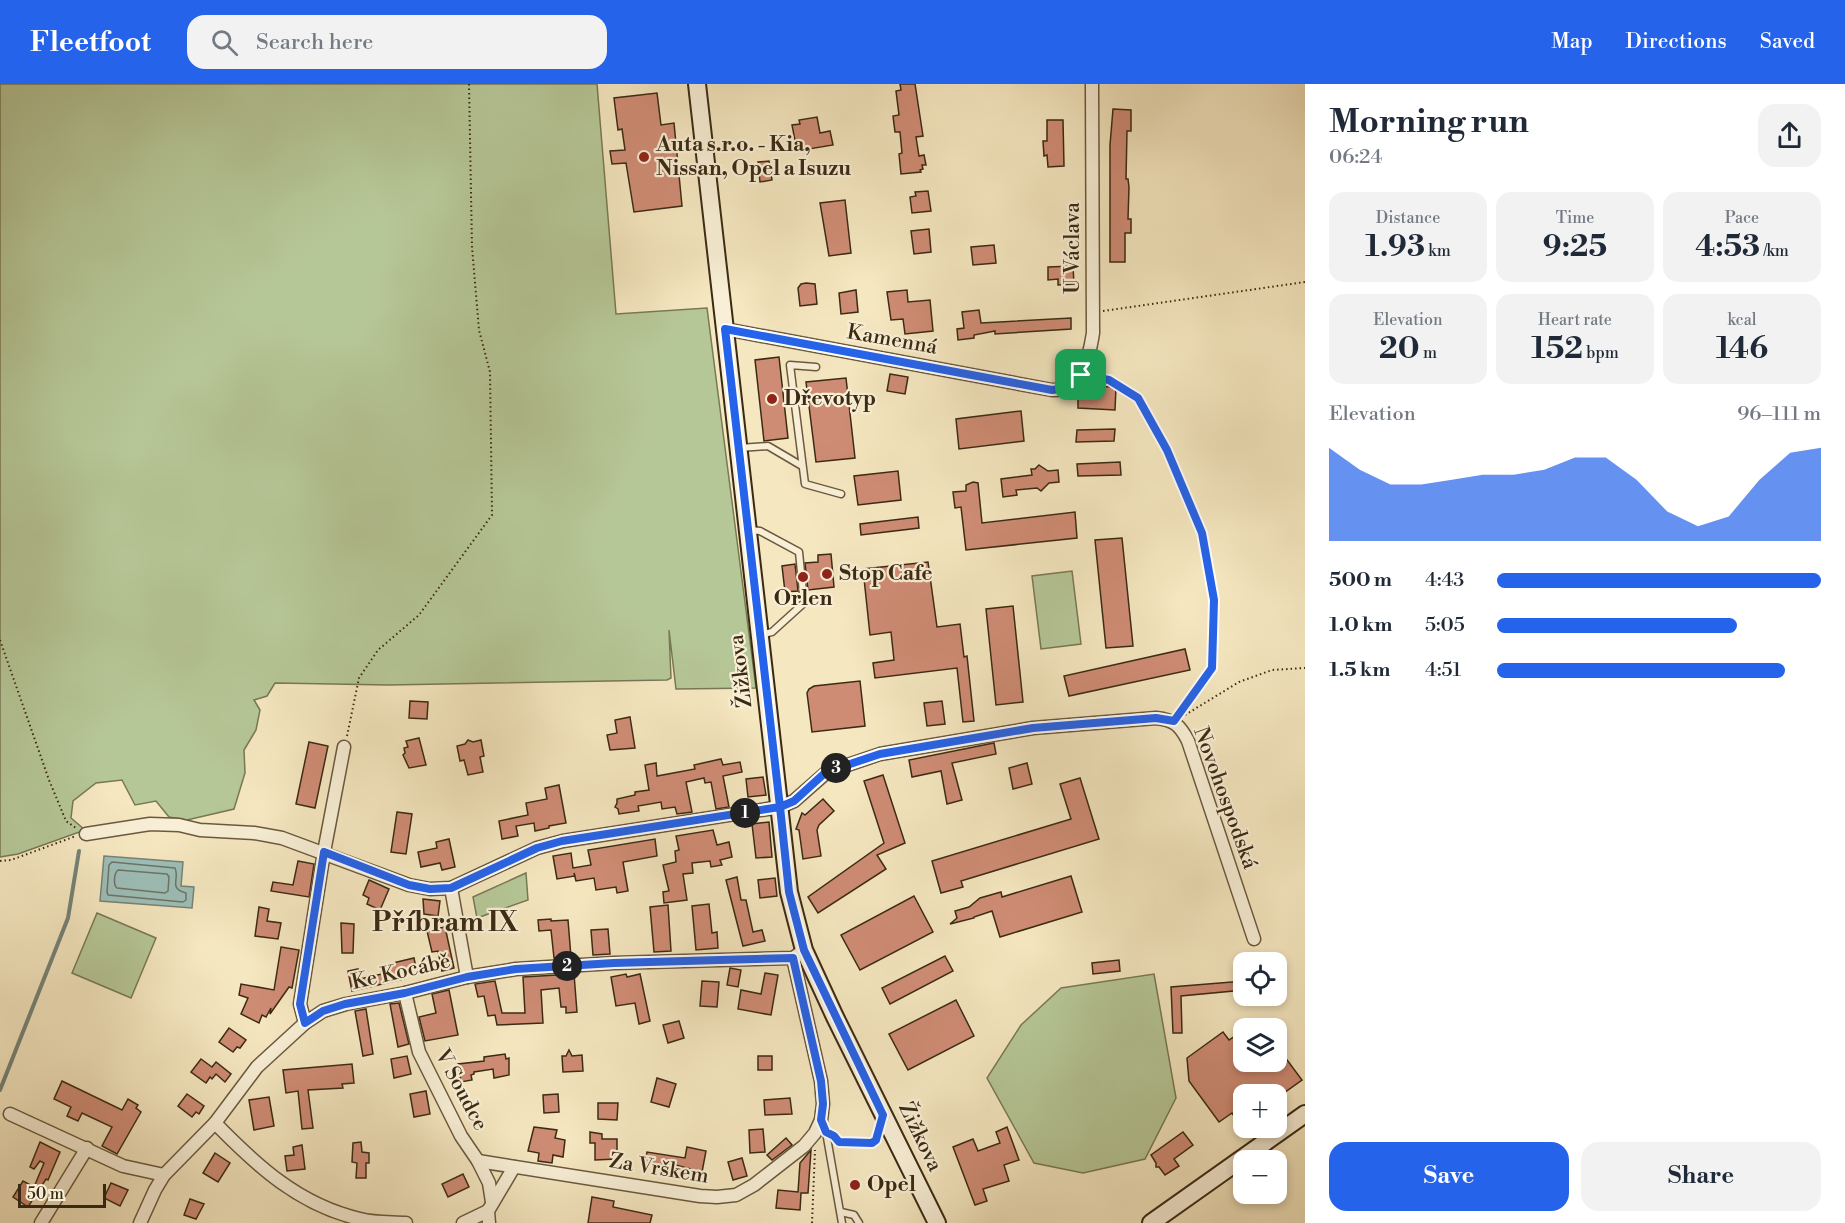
<!DOCTYPE html>
<html lang="en">
<head>
<meta charset="utf-8">
<style>
	body { margin:0; font-family:"Libre Bodoni",serif; background:#f2f2f3; color:#1f2937; height:100vh; display:flex; flex-direction:column; font-size:22px; white-space:nowrap }
	* { box-sizing:border-box; margin:0 }
	p { font-size:20px; color:#747a83 }
	.icon { flex:none; width:33px; height:33px; fill:none; stroke:currentColor; stroke-width:2; stroke-linecap:round; stroke-linejoin:round }
	.map { position:relative; flex:1; overflow:hidden }
	.details { display:flex; flex-direction:column; background:#fff; width:540px }
	.details>* { flex:none }
	.tools { position:absolute; left:1233px; top:868px; display:grid; gap:12px }
	.tools a { display:grid; place-items:center; width:54px; height:54px; border-radius:12px; background:#fff; box-shadow:0 3px 9px #0003; font-size:30px }
	.scale { position:absolute; left:18px; bottom:15px; width:88px; box-sizing:border-box; padding-left:6px; border:3px solid #3b2a13; border-top:0; font-size:16px; line-height:21px; white-space:nowrap; color:#3b2a13; -webkit-text-stroke:4px #f8efd6; paint-order:stroke }
	.pin { position:absolute; display:grid; place-items:center; width:51px; height:51px; color:#fff; margin:-26px; border-radius:12px; box-shadow:0 3px 9px #0006 }
	.km { position:absolute; width:30px; height:30px; margin:-15px; border-radius:50%; background:#222; color:#fff; font-size:16px; line-height:30px; text-align:center }
	.round { display:grid; place-items:center; flex:none; width:63px; height:63px; border-radius:18px; background:#f2f2f3 }
	.summary { display:flex; align-items:center; justify-content:space-between; height:102px; padding:0 24px }
	h1 { font-size:33px; font-weight:800; line-height:45px }
	.metrics { display:grid; grid-template-columns:repeat(3,1fr); gap:9px; height:102px; padding:6px 24px }
	.metrics div { display:grid; align-content:center; border-radius:15px; background:#f2f2f3; text-align:center }
	.metrics b { font-size:30px; font-weight:800 }
	.metrics small { font-size:16px; font-weight:400 }
	.metrics p { font-size:16px }
	.chart { height:168px; padding:12px 24px }
	.chart p { display:flex; justify-content:space-between }
	.chart svg { width:100%; height:108px; margin-top:6px; fill:#2563eb; opacity:.7 }
	.button { display:flex; gap:12px; margin-top:auto; padding:12px 24px }
	.button a { flex:1; height:69px; border-radius:18px; background:#2563eb; color:#fff; font-size:24px; font-weight:800; line-height:69px; text-align:center }
	.button a+a { background:#f2f2f3; color:#1f2937 }
	ul { padding:0 24px; list-style:none; font-size:20px }
	li { display:grid; grid-template-columns:96px 72px 1fr; align-items:center; height:45px }
	li i { height:15px; border-radius:8px; background:#2563eb }
	header { display:flex; align-items:center; gap:36px; box-sizing:border-box; height:84px; padding:0 30px; background:#2563eb; color:#fff }
	header strong { font-size:28px }
	nav { display:flex; gap:33px; margin-inline-start:auto; font-size:21px }
	.search { width:420px; height:54px; background:#f2f2f3; display:flex; align-items:center; gap:15px; box-sizing:border-box; padding:0 21px; border-radius:18px; color:#747a83; font-size:22px }
	main { display:flex; flex:1; min-height:0 }
	.map>svg:first-child { display:block }
	.green { fill:#b6c797; stroke:#787855; stroke-width:1.5 }
	.water { fill:#9dbfb9; stroke:#768377; stroke-width:1.5 }
	.lines { fill:none; stroke-linecap:round; stroke-linejoin:round }
	.shore { stroke:#6c7466; stroke-width:1.5 }
	.stream { stroke:#768377; stroke-width:4 }
	.building { fill:#cf8c75; stroke:#3b2a13; stroke-width:1.5 }
	.lane-casing { stroke:#6a593e; stroke-width:9 }
	.street-casing { stroke:#6a593e; stroke-width:15 }
	.secondary-casing { stroke:#3b2a13; stroke-width:20 }
	.path { stroke:#3b2a13; stroke-width:2; stroke-dasharray:1.5 3; stroke-linecap:butt }
	.lane { stroke:#f8efd6; stroke-width:6 }
	.street { stroke:#f8efd6; stroke-width:12 }
	.secondary { stroke:#f8efd6; stroke-width:16 }
	.route-casing { stroke:#fff; stroke-width:12 }
	.route { stroke:#2563eb; stroke-width:8 }
	.poi-dot { fill:#8f2418; stroke:#f8efd6; stroke-width:2 }
	.labels { text-anchor:middle; dominant-baseline:central; stroke-width:4.5; stroke-linejoin:round; paint-order:stroke }
	.poi-label { font-size:21px; font-weight:bold; fill:#3b2a13; stroke:#f8efd6; text-anchor:start }
	.street-label { font-size:21px; fill:#3b2a13; stroke:#f8efd6 }
	.district-label { font-size:27px; font-weight:bold; fill:#3b2a13; stroke:#f8efd6 }
</style>
</head>
<body>
<header>
<strong>Fleetfoot</strong>
<div class="search"><svg class="icon" aria-label="search" viewBox="0 0 24 24"><circle cx="10" cy="10" r="6"/><path d="M15 15l6 6"/></svg>Search here</div>
<nav><a>Map</a><a>Directions</a><a>Saved</a></nav>
</header>
<main>
<div class="map">
<svg width="1305" height="1139" viewBox="0 0 1305 1139">
	<rect width="100%" height="100%" fill="#f5e7c0"/>
	<filter id="stains"><feTurbulence type="fractalNoise" baseFrequency=".00333" numOctaves="4"/><feColorMatrix values="0 0 0 0 .2 0 0 0 0 .09 0 0 0 0 .02 0 0 0 .5 -.17"/></filter>
	<radialGradient id="worn" r=".72"><stop offset=".6" stop-color="#630" stop-opacity="0"/><stop offset="1" stop-color="#630" stop-opacity=".3"/></radialGradient>
	<!-- green -->
	<g class="green">
		<polygon points="0,0 597,0 616,230 707,224 756,604 676,605 669,546 671,594 667,596 389,601 275,599 267,612 254,616 260,626 256,646 244,666 245,689 234,725 187,736 169,733 156,717 135,721 122,696 96,699 73,717 71,734 85,746 18,770 0,773"/>
		<polygon points="1072,487 1081,560 1041,565 1032,492"/>
		<polygon points="526,789 528,816 477,834 473,813"/>
		<polygon points="97,829 156,854 131,914 72,889"/>
		<polygon points="1154,890 1176,1014 1145,1075 1083,1089 1034,1079 987,994 1021,941 1061,904"/>
	</g>
	<!-- water -->
	<polygon class="water" points="104,772 183,778 181,802 194,803 192,824 100,817"/>
	<g class="lines">
		<!-- shore -->
		<g class="shore">
			<path d="M112,778l63,6c5,12 -7,20 11,25v7l-3,2 -75,-7 -1,-3 2,-27z"/>
			<path d="M118,786l49,4 2,3 -1,14 -3,2 -48,-5c-4,-3 -3,-15 1,-18z"/>
		</g>
		<!-- stream -->
		<polyline class="stream" points="0,1006 68,834 79,767"/>
	</g>
	<!-- building -->
	<g class="building">
		<polygon points="900,0 915,0 923,52 916,53 919,72 924,71 926,81 922,81 923,85 920,86 921,88 901,90 899,70 902,69 900,48 895,48 893,32 899,31 896,7 901,6"/>
		<polygon points="657,9 661,41 674,39 682,122 634,128 626,79 612,80 610,67 625,66 622,45 618,46 614,14"/>
		<polygon points="1113,25 1131,26 1131,47 1127,47 1126,95 1128,95 1129,103 1128,135 1131,135 1131,149 1125,149 1125,178 1110,178 1110,61"/>
		<polygon points="817,33 820,49 830,47 833,61 797,67 792,41 800,40 799,36"/>
		<polygon points="1047,36 1063,36 1064,82 1048,83 1047,71 1044,72 1043,57 1047,57"/>
		<polygon points="769,77 772,96 760,98 758,78"/>
		<polygon points="928,107 931,127 912,129 910,113 916,112 915,108"/>
		<polygon points="845,116 851,169 829,172 820,119"/>
		<polygon points="929,145 931,168 914,170 911,147"/>
		<polygon points="994,161 996,179 973,181 971,163"/>
		<polygon points="1073,182 1074,200 1058,201 1058,195 1048,196 1048,183"/>
		<polygon points="806,199 815,200 817,220 800,222 798,204 801,200"/>
		<polygon points="856,206 858,228 841,230 839,209"/>
		<polygon points="907,206 908,218 930,216 933,247 905,250 903,235 891,236 887,208"/>
		<polygon points="979,226 981,239 1071,234 1071,245 995,250 995,247 974,251 974,254 958,256 957,245 964,244 962,228"/>
		<polygon points="779,273 788,354 764,357 755,276"/>
		<polygon points="890,290 908,293 905,310 887,307"/>
		<polygon points="846,294 855,374 816,378 806,298"/>
		<polygon points="1083,302 1116,303 1115,326 1078,324 1078,306"/>
		<polygon points="1021,327 1024,357 959,365 956,335"/>
		<polygon points="1115,345 1114,357 1076,358 1077,346"/>
		<polygon points="1120,378 1121,391 1078,392 1077,380"/>
		<polygon points="1039,381 1048,387 1058,386 1059,398 1049,399 1041,407 1037,404 1016,406 1017,411 1003,413 1001,395 1032,391 1031,385 1035,385"/>
		<polygon points="898,387 901,416 858,421 854,392"/>
		<polygon points="973,398 978,399 982,439 1075,428 1077,454 966,466 961,423 955,424 953,408 966,407 966,401"/>
		<polygon points="918,433 919,444 861,451 860,440"/>
		<polygon points="1122,454 1133,562 1106,564 1095,456"/>
		<polygon points="831,470 834,503 808,506 805,479 818,478 818,471"/>
		<polygon points="928,478 937,543 960,540 964,573 967,572 974,637 963,638 957,584 875,594 873,579 894,576 891,548 870,551 863,485"/>
		<polygon points="795,480 798,507 785,508 782,482"/>
		<polygon points="1013,522 1023,618 996,621 986,525"/>
		<polygon points="1185,565 1190,586 1069,612 1064,592"/>
		<polygon points="860,597 865,642 812,648 807,609 809,605 814,602"/>
		<polygon points="410,617 428,618 427,635 409,634"/>
		<polygon points="942,617 945,640 927,642 924,619"/>
		<polygon points="630,633 635,664 610,666 607,651 617,649 615,636"/>
		<polygon points="419,654 426,681 409,684 403,671 405,669 404,664 408,663 406,657"/>
		<polygon points="468,656 473,658 481,656 484,672 480,673 483,688 468,691 464,676 460,677 457,662 465,660"/>
		<polygon points="309,658 328,662 315,724 296,720"/>
		<polygon points="994,659 996,670 952,679 962,716 947,720 941,687 912,693 909,676"/>
		<polygon points="721,675 723,681 740,678 742,688 723,692 729,723 716,725 711,698 705,699 704,694 686,698 692,728 677,730 675,723 662,725 661,718 638,722 639,727 619,730 618,725 615,723 617,719 617,715 635,711 635,708 649,706 645,681 656,679 657,692 695,685 694,681"/>
		<polygon points="1027,679 1032,700 1013,705 1009,684"/>
		<polygon points="883,691 905,759 877,771 886,785 818,829 808,813 884,759 864,697"/>
		<polygon points="763,693 766,711 748,713 746,695"/>
		<polygon points="1080,694 1099,755 961,797 963,803 941,809 932,777 1071,735 1060,700"/>
		<polygon points="559,701 566,739 549,742 549,744 535,747 534,739 516,742 518,752 502,755 499,737 528,731 526,719 547,715 545,704"/>
		<polygon points="823,715 834,727 819,741 817,746 821,772 803,775 799,746 796,745 802,729 805,731"/>
		<polygon points="397,728 412,730 406,770 391,768"/>
		<polygon points="769,738 772,773 756,774 752,740"/>
		<polygon points="713,746 717,761 729,758 732,773 720,776 722,781 711,783 710,777 692,779 693,789 683,790 687,816 664,819 663,808 669,807 663,781 676,778 675,767 679,766 676,752"/>
		<polygon points="449,755 455,783 442,786 440,779 421,783 418,768 437,764 436,758"/>
		<polygon points="655,755 657,772 623,778 628,807 617,809 616,803 596,806 594,794 576,797 574,789 575,792 557,795 553,772 571,769 573,784 591,781 588,766"/>
		<polygon points="298,777 314,780 309,813 271,807 273,798 293,801"/>
		<polygon points="1071,792 1082,828 1000,853 992,827 974,833 974,834 950,840 957,834 955,827 969,823 980,814 1001,808 1002,813"/>
		<polygon points="737,793 741,816 746,816 753,848 762,846 765,857 743,862 726,796"/>
		<polygon points="775,794 777,812 760,814 758,796"/>
		<polygon points="369,796 389,805 380,826 367,820 369,814 363,811"/>
		<polygon points="914,812 933,848 860,886 841,851"/>
		<polygon points="423,815 440,817 438,832 424,830"/>
		<polygon points="709,820 712,849 717,848 718,864 696,866 692,822"/>
		<polygon points="668,821 671,867 654,868 650,823"/>
		<polygon points="259,823 269,825 267,837 281,839 278,855 255,852"/>
		<polygon points="551,835 551,837 568,836 571,873 554,874 551,846 539,847 538,836"/>
		<polygon points="341,839 354,840 353,869 342,869"/>
		<polygon points="445,843 454,884 442,887 438,867 432,868 427,847"/>
		<polygon points="608,845 610,870 593,871 591,846"/>
		<polygon points="281,863 299,866 292,904 289,903 270,930 271,924 266,933 262,931 259,939 241,930 248,914 239,911 241,900 274,906"/>
		<polygon points="945,872 953,887 890,920 882,904"/>
		<polygon points="414,874 416,884 402,887 404,895 352,907 348,887 358,885 360,895 382,890 380,882"/>
		<polygon points="1119,876 1120,887 1093,890 1092,879"/>
		<polygon points="730,884 741,886 738,903 727,901"/>
		<polygon points="765,889 778,891 771,931 738,925 741,906 761,910"/>
		<polygon points="574,890 577,928 566,929 566,923 561,923 559,904 541,906 543,939 497,941 495,931 488,932 484,912 478,913 475,900 495,897 502,929 525,929 523,893"/>
		<polygon points="626,890 627,893 640,890 650,937 639,940 635,919 616,922 611,893"/>
		<polygon points="702,897 719,898 717,923 700,922"/>
		<polygon points="1244,897 1244,906 1181,912 1182,949 1173,949 1171,903"/>
		<polygon points="449,906 458,951 425,957 419,933 436,929 432,910"/>
		<polygon points="956,916 974,952 908,986 889,950"/>
		<polygon points="399,919 409,960 398,963 390,920"/>
		<polygon points="366,925 373,970 363,972 355,927"/>
		<polygon points="679,937 684,954 668,959 663,941"/>
		<polygon points="229,944 246,956 240,964 237,963 233,968 219,958"/>
		<polygon points="1244,946 1244,978 1276,978 1276,961 1302,996 1281,1011 1244,1011 1244,1047 1232,1029 1219,1038 1189,997 1187,974 1223,948 1229,956"/>
		<polygon points="569,966 572,972 582,971 583,987 563,988 562,972 566,972"/>
		<polygon points="505,970 506,975 509,974 509,991 494,994 493,985 474,988 474,990 471,991 472,996 461,998 458,980 484,977 484,973"/>
		<polygon points="407,972 411,990 394,994 391,975"/>
		<rect x="758" y="972" width="14" height="14"/>
		<polygon points="201,975 212,983 216,978 231,990 225,998 216,990 212,995 210,993 206,999 191,988"/>
		<polygon points="352,980 354,999 342,1000 343,1004 308,1006 313,1044 302,1045 298,1007 286,1009 283,986"/>
		<polygon points="657,994 676,1000 669,1023 651,1018"/>
		<polygon points="62,997 122,1026 128,1015 138,1021 136,1024 141,1028 117,1070 102,1062 112,1043 82,1029 78,1037 67,1032 71,1023 54,1015"/>
		<polygon points="426,1007 430,1030 414,1033 410,1010"/>
		<polygon points="187,1010 204,1022 199,1030 196,1028 192,1033 178,1022"/>
		<polygon points="558,1010 559,1028 544,1029 543,1011"/>
		<polygon points="269,1013 274,1042 254,1046 249,1016"/>
		<polygon points="790,1014 792,1030 765,1031 764,1016"/>
		<polygon points="598,1019 618,1019 617,1036 598,1035"/>
		<polygon points="534,1043 557,1046 555,1054 565,1056 563,1073 553,1071 552,1079 538,1077 539,1069 528,1067"/>
		<polygon points="1007,1043 1019,1076 1004,1081 1009,1097 983,1105 987,1117 975,1121 953,1063 973,1055 978,1067 1000,1059 996,1048"/>
		<polygon points="763,1045 765,1068 750,1069 749,1046"/>
		<polygon points="590,1048 602,1050 602,1055 617,1055 617,1075 595,1076 595,1059 590,1059"/>
		<polygon points="1183,1048 1193,1061 1174,1075 1179,1082 1165,1091 1159,1083 1156,1083 1156,1079 1151,1071"/>
		<polygon points="786,1054 792,1061 772,1076 767,1071"/>
		<polygon points="40,1058 60,1068 48,1096 46,1095 28,1123 13,1113 23,1097 34,1103 44,1079 40,1077 34,1085 30,1083"/>
		<polygon points="361,1058 362,1068 369,1069 369,1079 366,1079 366,1094 356,1094 357,1079 352,1078 353,1059"/>
		<polygon points="302,1061 305,1085 287,1087 285,1072 294,1071 293,1063"/>
		<polygon points="687,1063 706,1067 702,1088 668,1079 668,1082 645,1078 647,1068 685,1074"/>
		<polygon points="811,1066 808,1109 801,1109 800,1126 776,1124 778,1106 798,1108 800,1079"/>
		<polygon points="215,1069 230,1079 218,1098 203,1089"/>
		<polygon points="742,1074 747,1092 733,1096 728,1078"/>
		<polygon points="463,1090 469,1103 448,1113 442,1100"/>
		<polygon points="111,1099 128,1106 120,1122 104,1114"/>
		<polygon points="592,1113 614,1117 613,1123 652,1131 650,1139 588,1139"/>
		<polygon points="190,1115 204,1120 196,1135 184,1131"/>
	</g>
	<g class="lines">
		<defs>
			<g id="lane">
				<polyline points="816,283 790,281 805,400 841,410"/>
				<polyline points="739,364 768,362 802,382"/>
				<polyline points="750,446 760,447 799,468 804,519 772,548 760,551"/>
				<polyline points="821,1037 826,1048 842,1139"/>
				<polyline points="841,1128 854,1131 859,1139"/>
			</g>
			<g id="street">
				<path d="M725,245l327,61c31,1 37,-32 41,-57l-1,-249"/>
				<path d="M86,750l64,-10 29,1 21,5 54,3 28,5 127,47 21,4 21,-1 86,-40 26,-7 217,-34 14,-6 33,-29 53,-18 153,-26 123,-10c18,2 24,7 32,23l66,198"/>
				<polyline points="451,804 467,893"/>
				<polyline points="405,909 419,968 461,1052 478,1077 489,1099 492,1118"/>
				<polyline points="305,939 300,920 324,768 344,663"/>
				<polyline points="10,1030 123,1082 164,1091"/>
				<path d="M215,1039c42,43 84,82 145,96 14,4 31,3 46,4"/>
				<polyline points="478,1077 700,1112 717,1113 736,1111 754,1101 804,1062 815,1049 821,1036 823,1020 821,997 793,874"/>
				<polyline points="41,1139 87,1064"/>
				<polyline points="140,1139 155,1106 164,1091 215,1039 257,983 305,939 323,927 346,920 405,909 467,893 516,885 614,879 793,874 804,866"/>
				<polyline points="463,1139 488,1127"/>
				<polyline points="489,1139 488,1127 514,1083"/>
			</g>
			<g id="secondary">
				<polyline points="697,0 789,808 804,866 835,933 937,1139"/>
				<polyline points="1151,1139 1305,1030"/>
			</g>
		</defs>
		<!-- lane casing -->
		<use href="#lane" class="lane-casing"/>
		<!-- street casing -->
		<use href="#street" class="street-casing"/>
		<!-- secondary casing -->
		<use href="#secondary" class="secondary-casing"/>
		<!-- path -->
		<g class="path">
			<polyline points="1103,227 1305,198"/>
			<polyline points="1093,293 1109,295 1138,314 1167,366 1202,449 1214,516 1212,584 1179,630"/>
			<polyline points="0,556 49,696 66,737 76,744"/>
			<polyline points="1185,631 1239,598 1272,586 1305,584"/>
			<polyline points="347,652 359,594 378,566 419,531 492,431 490,288 479,246 472,163 469,0"/>
			<polyline points="0,777 11,776 76,752"/>
			<polyline points="836,1054 839,1058 872,1059 876,1056 879,1051"/>
			<polyline points="812,1139 815,1066"/>
		</g>
		<!-- lane -->
		<use href="#lane" class="lane"/>
		<!-- street -->
		<use href="#street" class="street"/>
		<!-- secondary -->
		<use href="#secondary" class="secondary"/>
	</g>
	<g class="lines">
		<defs>
			<polyline id="route" points="1081,291 1068,304 1052,306 725,245 780,723 562,757 537,764 451,804 430,805 409,801 324,768 300,920 305,939 323,927 345,920 405,909 467,893 516,885 614,879 793,874 821,997 823,1020 821,1036 826,1048 834,1052 839,1058 872,1059 876,1056 883,1031 804,866 789,808 780,723 794,717 826,688 880,670 1033,644 1156,634 1174,637 1212,584 1214,516 1202,449 1167,366 1138,314 1109,296 1081,291"/>
		</defs>
		<!-- route casing -->
		<use href="#route" class="route-casing"/>
		<!-- route -->
		<use href="#route" class="route"/>
	</g>
	<!-- markers -->
	<g class="poi-dot">
		<circle cx="644" cy="73" r="6"/>
		<circle cx="772" cy="315" r="6"/>
		<circle cx="827" cy="490" r="6"/>
		<circle cx="803" cy="493" r="6"/>
		<circle cx="855" cy="1101" r="6"/>
	</g>
	<g class="labels">
		<!-- poi labels -->
		<g class="poi-label">
			<text x="656" y="61">Auta s.r.o. - Kia,<tspan x="656" dy="24">Nissan, Opel a Isuzu</tspan></text>
			<text x="784" y="315">Dřevotyp</text>
			<text x="839" y="490">Stop Cafe</text>
			<text x="803" y="515" text-anchor="middle">Orlen</text>
			<text x="867" y="1101">Opel</text>
		</g>
		<!-- street labels -->
		<g class="street-label">
			<text transform="translate(1073 164) rotate(-90)">U Václava</text>
			<text transform="translate(892 256) rotate(10)">Kamenná</text>
			<text transform="translate(741 587) rotate(-97)">Žižkova</text>
			<text transform="translate(1225 714) rotate(70)">Novohospodská</text>
			<text transform="translate(401 888) rotate(-13)">Ke Kocábě</text>
			<text transform="translate(461 1006) rotate(62)">V Soudce</text>
			<text transform="translate(920 1053) rotate(64)">Žižkova</text>
			<text transform="translate(659 1085) rotate(9)">Za Vrškem</text>
		</g>
		<!-- district labels -->
		<g class="district-label">
			<text x="445" y="839">Příbram IX</text>
		</g>
	</g>
	<rect width="100%" height="100%" filter="url(#stains)"/>
	<rect width="100%" height="100%" fill="url(#worn)"/>
</svg>
<div class="tools">
<a><svg class="icon" aria-label="locate" viewBox="0 0 24 24"><circle cx="12" cy="12" r="6"/><path d="M12 2v4M12 18v4M2 12h4M18 12h4"/></svg></a>
<a><svg class="icon" aria-label="layers" viewBox="0 0 24 24"><path d="M12 4l9 5-9 5-9-5zM3 14l9 5 9-5"/></svg></a>
<a>+</a>
<a>−</a>
</div>
<div class="scale">50 m</div>
<div class="pin" style="left:1081px;top:291px;background:#1e9e55"><svg class="icon" aria-label="arrive" viewBox="0 0 24 24"><path d="M6 21V4h12l-3 4 3 4H6"/></svg></div>
<b class="km" style="left:745px;top:729px">1</b>
<b class="km" style="left:567px;top:882px">2</b>
<b class="km" style="left:836px;top:684px">3</b>
</div>
<section class="details">
<div class="summary"><div><h1>Morning run</h1><p>06:24</p></div><a class="round"><svg class="icon" aria-label="share" viewBox="0 0 24 24"><path d="M12 15V3M7 8l5-5 5 5M5 13v7h14v-7"/></svg></a></div>
<div class="metrics">
<div><p>Distance</p><b>1.93<small> km</small></b></div>
<div><p>Time</p><b>9:25</b></div>
<div><p>Pace</p><b>4:53<small> /km</small></b></div>
</div>
<div class="metrics">
<div><p>Elevation</p><b>20<small> m</small></b></div>
<div><p>Heart rate</p><b>152<small> bpm</small></b></div>
<div><p>kcal</p><b>146</b></div>
</div>
<div class="chart"><p><span>Elevation</span>96–111 m</p>
<svg viewBox="0 0 160 44" preserveAspectRatio="none"><path d="M0 44V6L10 15L20 21L30 21L40 19L50 17L60 17L70 15L80 10L90 10L100 19L110 32L120 38L130 34L140 19L150 8L160 6V44z"/></svg>
</div>
<ul>
<li><b>500 m</b>4:43<i style="width:100%"></i></li>
<li><b>1.0 km</b>5:05<i style="width:74%"></i></li>
<li><b>1.5 km</b>4:51<i style="width:89%"></i></li>
</ul>
<div class="button"><a>Save</a><a>Share</a></div>
</section>
</main>
</body>
</html>
